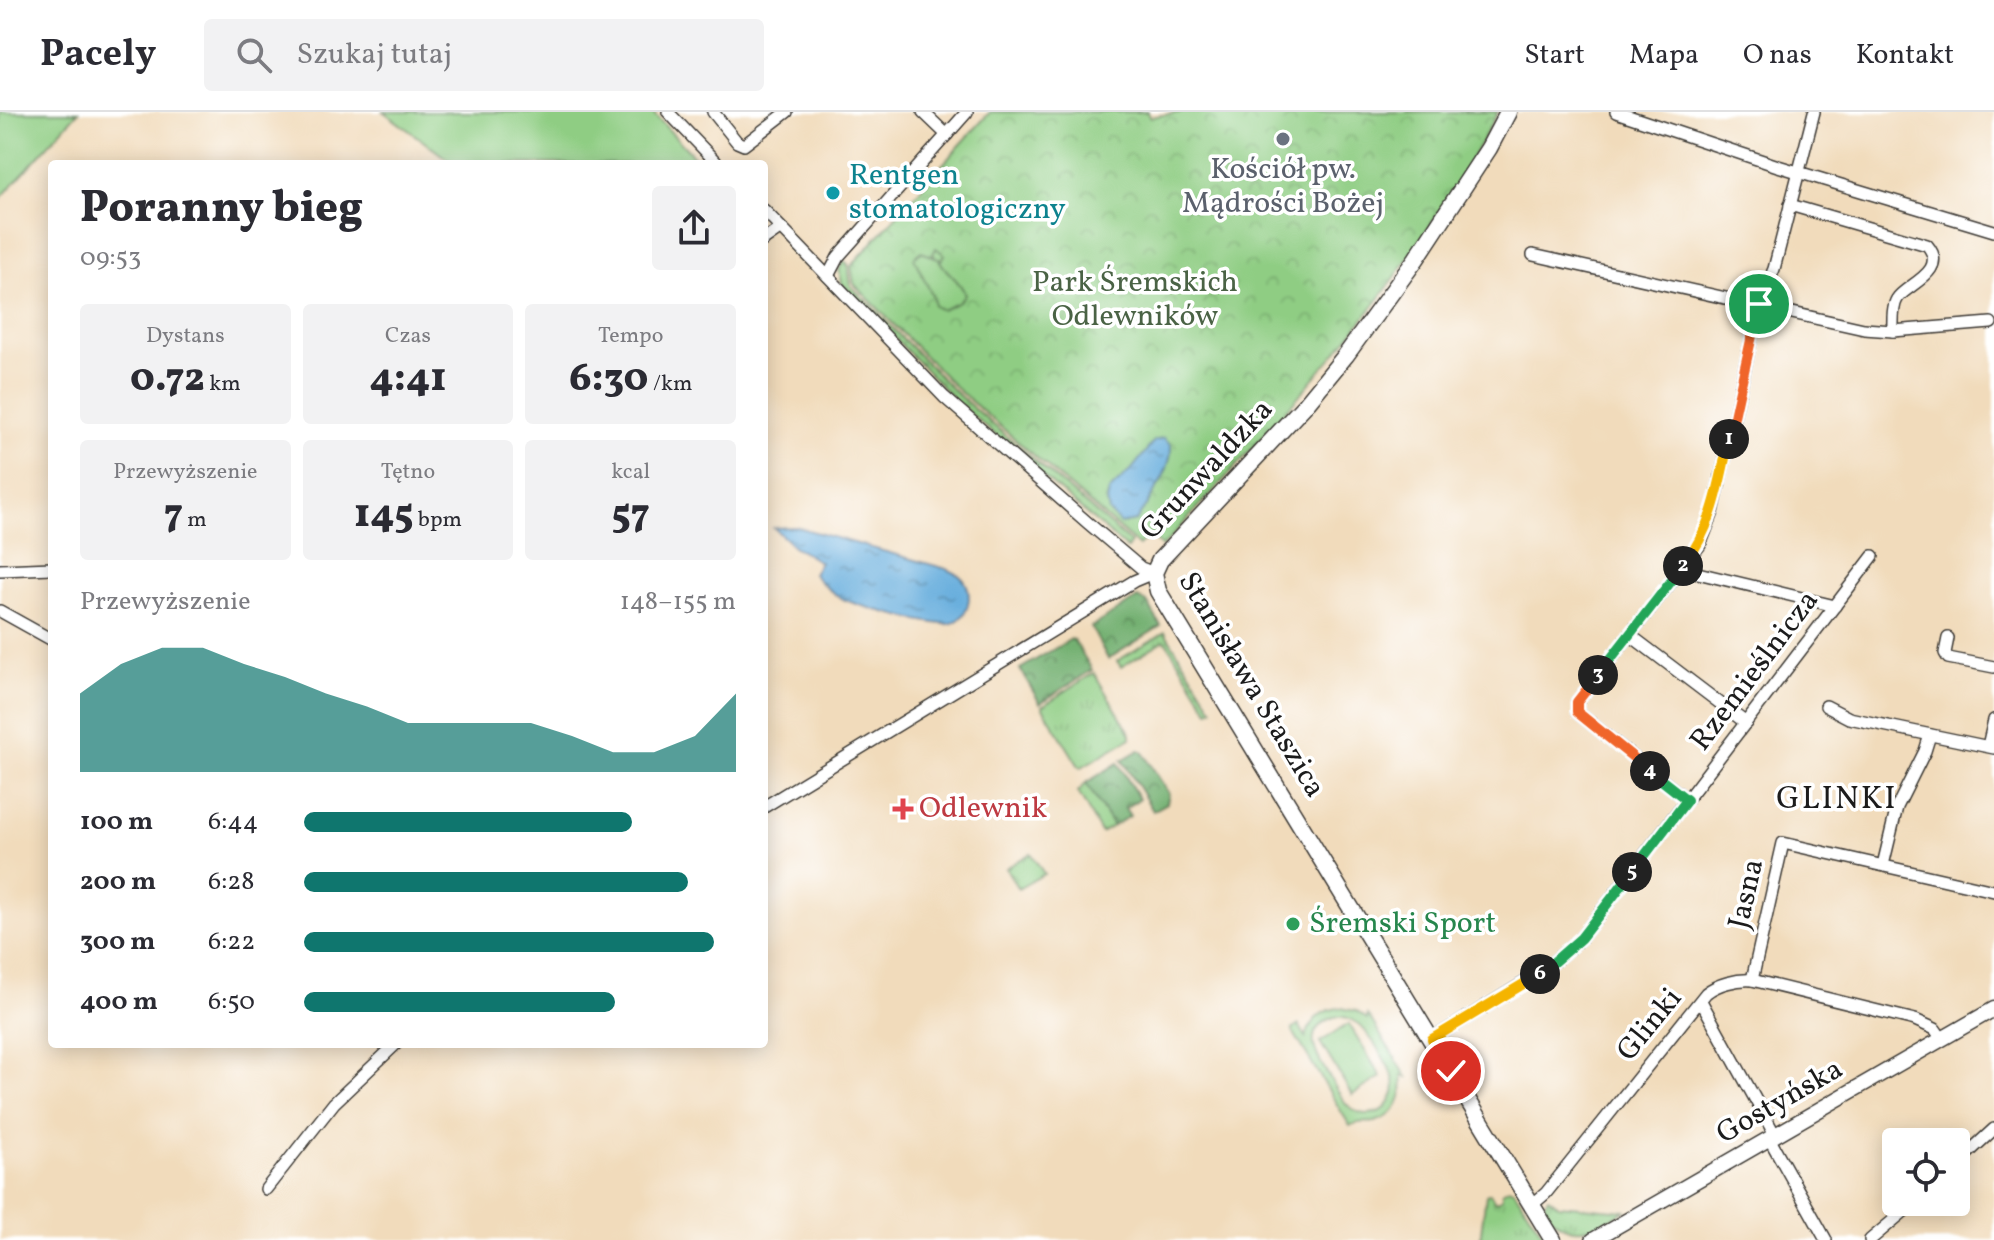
<!DOCTYPE html>
<html lang="pl">
<head>
<meta charset="utf-8">
<style>
	body { margin:0; font-family:Vollkorn,serif; background:#f2f2f3; color:#2b2b33; height:100vh; display:flex; flex-direction:column; font-size:30px; white-space:nowrap }
	* { box-sizing:border-box; margin:0 }
	p { font-size:26px; color:#7c7c81 }
	.icon { flex:none; width:44px; height:44px; fill:none; stroke:currentColor; stroke-width:2; stroke-linecap:round; stroke-linejoin:round }
	.map { position:relative; flex:1; overflow:hidden }
	.drawer { position:absolute; left:48px; top:48px; width:720px; height:888px; display:flex; flex-direction:column; background:#fff; border-radius:8px; box-shadow:0 4px 20px #0003 }
	.drawer>* { flex:none }
	.fabs { position:absolute; left:1882px; top:1016px; display:grid; gap:16px }
	.fabs a { display:grid; place-items:center; width:88px; height:88px; border-radius:8px; background:#fff; box-shadow:0 4px 20px #0003; font-size:40px }
	.pin { position:absolute; display:grid; place-items:center; width:68px; height:68px; color:#fff; margin:-34px; border:4px solid #fff; border-radius:50%; box-shadow:0 2px 8px #0007 }
	.km { position:absolute; width:40px; height:40px; margin:-20px; border-radius:50%; background:#222; color:#fff; font-size:22px; line-height:40px; text-align:center }
	.round { display:grid; place-items:center; flex:none; width:84px; height:84px; border-radius:8px; background:#f2f2f3 }
	.summary { display:flex; align-items:center; justify-content:space-between; height:136px; padding:0 32px }
	h1 { font-size:44px; font-weight:800; line-height:60px }
	.metrics { display:grid; grid-template-columns:repeat(3,1fr); gap:12px; height:136px; padding:8px 32px }
	.metrics div { display:grid; align-content:center; border-radius:8px; background:#f2f2f3; text-align:center }
	.metrics b { font-size:40px; font-weight:800 }
	.metrics small { font-size:22px; font-weight:400 }
	.metrics p { font-size:22px }
	.chart { height:224px; padding:16px 32px }
	.chart p { display:flex; justify-content:space-between }
	.chart svg { width:100%; height:144px; margin-top:8px; fill:#0f766e; opacity:.7 }
	ul { padding:0 32px; list-style:none; font-size:26px }
	li { display:grid; grid-template-columns:128px 96px 1fr; align-items:center; height:60px }
	li i { height:20px; border-radius:10px; background:#0f766e }
	header { display:flex; align-items:center; gap:48px; box-sizing:border-box; height:112px; padding:0 40px; background:#fff; border-bottom:2px solid #e1e1e2 }
	header strong { font-size:38px }
	nav { display:flex; gap:44px; margin-inline-start:auto; font-size:28px }
	.search { width:560px; height:72px; background:#f2f2f3; display:flex; align-items:center; gap:20px; box-sizing:border-box; padding:0 28px; border-radius:8px; color:#7c7c81; font-size:30px }
	.map>svg:first-child { display:block }
	.grass { fill:url(#grass-tufts); stroke:#567450; stroke-width:2 }
	.forest { fill:url(#forest-crowns); stroke:#486646; stroke-width:2 }
	.park { fill:url(#park-crowns); stroke:#567450; stroke-width:2 }
	.garden { fill:#8fcd83; stroke:#567450; stroke-width:2; fill-rule:evenodd }
	.water { fill:url(#water-ripples); stroke:#42657c; stroke-width:2 }
	.lines { fill:none; stroke-linecap:round; stroke-linejoin:round }
	.minor-casing { stroke:#3c3934; stroke-width:14 }
	.tertiary-casing { stroke:#3c3934; stroke-width:17 }
	.secondary-casing { stroke:#3c3934; stroke-width:19 }
	.minor { stroke:#fff; stroke-width:11 }
	.tertiary { stroke:#fff; stroke-width:14 }
	.secondary { stroke:#fff; stroke-width:16 }
	.split-1-casing { stroke:#fff; stroke-width:16 }
	.split-2-casing { stroke:#fff; stroke-width:16 }
	.split-3-casing { stroke:#fff; stroke-width:16 }
	.split-4-casing { stroke:#fff; stroke-width:16 }
	.split-5-casing { stroke:#fff; stroke-width:16 }
	.split-6-casing { stroke:#fff; stroke-width:16 }
	.split-7-casing { stroke:#fff; stroke-width:16 }
	.split-1 { stroke:#f0652b; stroke-width:10 }
	.split-2 { stroke:#f5b400; stroke-width:10 }
	.split-3 { stroke:#22a559; stroke-width:10 }
	.split-4 { stroke:#f0652b; stroke-width:10 }
	.split-5 { stroke:#22a559; stroke-width:10 }
	.split-6 { stroke:#22a559; stroke-width:10 }
	.split-7 { stroke:#f5b400; stroke-width:10 }
	.worship-dot { fill:#6b7280; stroke:#fff; stroke-width:3 }
	.culture-dot { fill:#0f9aa8; stroke:#fff; stroke-width:3 }
	.health-dot { fill:#e0444e; stroke:#fff; stroke-width:3 }
	.leisure-dot { fill:#2e9e5b; stroke:#fff; stroke-width:3 }
	.labels { text-anchor:middle; dominant-baseline:central; stroke-width:7; stroke-linejoin:round; paint-order:stroke }
	.worship-label { font-size:30px; fill:#5b616d; stroke:#fff }
	.culture-label { font-size:30px; fill:#0d838f; stroke:#fff; text-anchor:start }
	.park-label { font-size:30px; fill:#4a6345; stroke:#fff }
	.street-label { font-size:30px; fill:#1c1c1c; stroke:#fff }
	.health-label { font-size:30px; fill:#be3a42; stroke:#fff; text-anchor:start }
	.leisure-label { font-size:30px; fill:#27864d; stroke:#fff; text-anchor:start }
	.neighbourhood-label { font-size:32px; letter-spacing:2px; fill:#1c1c1c; stroke:#fff }
</style>
</head>
<body>
<header>
<strong>Pacely</strong>
<div class="search"><svg class="icon" aria-label="search" viewBox="0 0 24 24"><circle cx="10" cy="10" r="6"/><path d="M15 15l6 6"/></svg>Szukaj tutaj</div>
<nav><a>Start</a><a>Mapa</a><a>O nas</a><a>Kontakt</a></nav>
</header>
<div class="map">
<svg width="1994" height="1128" viewBox="0 0 1994 1128">
	<defs>
		<pattern id="grass-tufts" width="24" height="20" patternUnits="userSpaceOnUse" patternTransform="scale(2)"><rect width="24" height="20" fill="#8fcd83"/><path d="M3 7l-1-3M5 7V3M7 7l1-3M15 17l-1-3M17 17v-4M19 17l1-3" fill="none" stroke="#7baf71"/></pattern>
		<pattern id="forest-crowns" width="20" height="18" patternUnits="userSpaceOnUse" patternTransform="scale(2)"><rect width="20" height="18" fill="#73b071"/><path d="M2 6a3 3 0 1 1 6 0M12 15a3 3 0 1 1 6 0" fill="none" stroke="#5e8e5c"/></pattern>
		<pattern id="park-crowns" width="20" height="18" patternUnits="userSpaceOnUse" patternTransform="scale(2)"><rect width="20" height="18" fill="#8fcd83"/><path d="M2 6a3 3 0 1 1 6 0M12 15a3 3 0 1 1 6 0" fill="none" stroke="#7baf71"/></pattern>
		<pattern id="water-ripples" width="26" height="14" patternUnits="userSpaceOnUse" patternTransform="scale(2)"><rect width="26" height="14" fill="#67aedd"/><path d="M2 4q2-2 4 0t4 0M15 11q2-2 4 0t4 0" fill="none" stroke="#548db2"/></pattern>
	</defs>
	<rect width="100%" height="100%" fill="#fff"/>
	<filter id="ink" filterUnits="userSpaceOnUse"><feTurbulence type="fractalNoise" baseFrequency=".0125" numOctaves="2"/><feDisplacementMap in="SourceGraphic" scale="16" xChannelSelector="R" yChannelSelector="G"/><feConvolveMatrix kernelMatrix="1 2 1 2 8 2 1 2 1" color-interpolation-filters="sRGB"/></filter>
	<filter id="wash" filterUnits="userSpaceOnUse"><feTurbulence type="fractalNoise" baseFrequency=".006" numOctaves="4" result="noise"/><feDisplacementMap in="SourceGraphic" scale="32" xChannelSelector="R" yChannelSelector="G"/><feGaussianBlur stdDeviation="1.8" result="paint"/><feColorMatrix in="noise" values="0 0 0 0 0 0 0 0 0 0 0 0 0 0 0 0 0 1.4 0 .05"/><feComposite in="paint" operator="in"/></filter>
	<g filter="url(#wash)">
		<rect width="100%" height="100%" fill="#f1dbbb"/>
		<!-- grass -->
		<g class="grass">
			<polygon points="843,148 848,152 851,174 956,281 1131,431 1127,437 956,289 842,172 839,158"/>
			<polygon points="1165,520 1213,597 1209,599 1165,528 1121,555 1117,549"/>
			<polygon points="1094,561 1131,622 1131,626 1080,656 1042,594"/>
			<polygon points="1086,671 1113,714 1101,721 1078,680"/>
			<polygon points="1509,1076 1514,1078 1547,1128 1480,1128 1486,1083 1490,1081 1495,1090 1502,1086 1502,1080"/>
			<path d="M1548,1085l11,8 66,6c-36,20 -54,29 -82,-1z"/>
		</g>
		<!-- forest -->
		<g class="forest">
			<polygon points="1138,486 1147,490 1161,514 1108,547 1091,515"/>
			<polygon points="1071,527 1074,528 1092,558 1040,591 1020,557"/>
			<polygon points="1139,638 1142,639 1169,682 1167,691 1153,699 1122,648"/>
			<polygon points="1118,651 1139,687 1125,696 1130,704 1113,714 1086,671"/>
		</g>
		<!-- park -->
		<g class="park">
			<path d="M990,0h158l2,5 34,-5h314c-40,73 -85,145 -137,210 -63,78 -131,151 -199,225l-12,-12 -11,11 -181,-156 -104,-106 -3,-18z"/>
			<polygon points="1031,741 1044,762 1018,777 1006,756"/>
		</g>
		<!-- garden -->
		<g class="garden">
			<polygon points="0,0 78,0 0,87"/>
			<polygon points="384,0 652,0 701,52 454,52"/>
			<path d="M936,136l9,7 -4,5 -2,-1c6,14 21,20 26,35l-6,8 -17,8 -8,-4 -1,-9 -19,-39 7,-6 14,5 -2,-3z"/>
			<path d="M1341,896l15,3 11,8 1,-4 39,62 -5,-2c3,21 -4,41 -27,47 -11,2 -15,-2 -25,4l-58,-96 7,-5 7,12c5,-18 17,-28 35,-29zM1334,905c8,-1 16,0 23,6 11,8 33,43 37,57 2,8 0,16 -5,23 -3,6 -8,9 -15,10 -24,6 -34,-18 -44,-35 -13,-22 -31,-47 4,-61z"/>
			<polygon points="1349,912 1381,965 1352,983 1320,930"/>
		</g>
		<!-- water -->
		<g class="water">
			<path d="M1164,326l7,7c2,25 -22,55 -35,76l-16,3 -11,-12 -2,-11 2,-10 23,-22 22,-28z"/>
			<path d="M797,415l150,42c6,3 12,5 16,10 12,14 5,42 -14,45 -16,2 -92,-18 -108,-26 -11,-6 -20,-15 -28,-24l7,-12 -27,-16 -19,-18z"/>
		</g>
	</g>
	<g filter="url(#ink)">
		<g class="lines">
			<defs>
				<g id="minor">
					<polyline points="668,0 718,52"/>
					<polyline points="713,0 737,30 744,33 787,0"/>
					<polyline points="923,0 947,23"/>
					<polyline points="1616,0 1778,54 1994,119"/>
					<path d="M1790,93l137,40c23,27 -22,40 -30,54 -5,8 -4,22 -4,32"/>
					<polyline points="764,98 944,285 1088,411 1141,456 1154,461"/>
					<polyline points="764,128 781,116"/>
					<polyline points="1533,143 1864,217 1893,219 1991,211"/>
					<polyline points="828,164 838,145 967,0"/>
					<polyline points="1681,457 1835,494"/>
					<polyline points="0,458 52,456"/>
					<polyline points="0,499 52,528"/>
					<polyline points="1630,523 1746,611"/>
					<polyline points="1948,526 1945,541 1948,546 1994,555"/>
					<polyline points="1826,594 1849,606 1994,636"/>
					<polyline points="1988,634 1994,608"/>
					<polyline points="1687,688 1577,600 1577,590 1700,433 1713,400 1759,192 1774,157 1814,0"/>
					<polyline points="764,695 1134,469 1153,461"/>
					<polyline points="1883,753 1897,695 1925,639 1930,623"/>
					<polyline points="1752,868 1783,731 1994,779"/>
					<polyline points="1701,889 1775,1023"/>
					<polyline points="1432,927 1542,860 1581,826 1873,444"/>
					<polyline points="1769,1026 1826,1128"/>
					<polyline points="1956,1052 1994,1017"/>
					<polyline points="266,1077 334,991 396,932"/>
					<path d="M1532,1093l14,-12 160,-200c11,-9 31,-14 46,-13l163,40 20,9 7,10"/>
					<polyline points="1870,1128 1915,1090"/>
				</g>
				<polyline id="tertiary" points="1593,1128 1994,897"/>
				<polyline id="secondary" points="1508,0 1489,36 1416,147 1346,243 1304,294 1160,448 1154,461 1158,479 1553,1128"/>
			</defs>
			<!-- minor casing -->
			<use href="#minor" class="minor-casing"/>
			<!-- tertiary casing -->
			<use href="#tertiary" class="tertiary-casing"/>
			<!-- secondary casing -->
			<use href="#secondary" class="secondary-casing"/>
			<!-- minor -->
			<use href="#minor" class="minor"/>
			<!-- tertiary -->
			<use href="#tertiary" class="tertiary"/>
			<!-- secondary -->
			<use href="#secondary" class="secondary"/>
		</g>
	</g>
	<g class="lines" filter="url(#ink)">
		<defs>
			<polyline id="split-1" points="1729,327 1759,192"/>
			<path id="split-2" d="M1683,454c30,-39 36,-80 46,-127"/>
			<polyline id="split-3" points="1598,563 1683,454"/>
			<polyline id="split-4" points="1598,563 1577,590 1577,600 1650,659"/>
			<polyline id="split-5" points="1632,760 1687,688 1650,659"/>
			<polyline id="split-6" points="1540,862 1581,826 1632,760"/>
			<polyline id="split-7" points="1451,959 1432,927 1540,862"/>
		</defs>
		<!-- split-1 casing -->
		<use href="#split-1" class="split-1-casing"/>
		<!-- split-2 casing -->
		<use href="#split-2" class="split-2-casing"/>
		<!-- split-3 casing -->
		<use href="#split-3" class="split-3-casing"/>
		<!-- split-4 casing -->
		<use href="#split-4" class="split-4-casing"/>
		<!-- split-5 casing -->
		<use href="#split-5" class="split-5-casing"/>
		<!-- split-6 casing -->
		<use href="#split-6" class="split-6-casing"/>
		<!-- split-7 casing -->
		<use href="#split-7" class="split-7-casing"/>
		<!-- split-1 -->
		<use href="#split-1" class="split-1"/>
		<!-- split-2 -->
		<use href="#split-2" class="split-2"/>
		<!-- split-3 -->
		<use href="#split-3" class="split-3"/>
		<!-- split-4 -->
		<use href="#split-4" class="split-4"/>
		<!-- split-5 -->
		<use href="#split-5" class="split-5"/>
		<!-- split-6 -->
		<use href="#split-6" class="split-6"/>
		<!-- split-7 -->
		<use href="#split-7" class="split-7"/>
	</g>
	<!-- markers -->
	<circle class="worship-dot" cx="1283" cy="27" r="8"/>
	<circle class="culture-dot" cx="833" cy="81" r="8"/>
	<path class="health-dot" d="M899 685h8v8h8v8h-8v8h-8v-8h-8v-8h8z"/>
	<circle class="leisure-dot" cx="1293" cy="812" r="8"/>
	<g class="labels">
		<!-- worship labels -->
		<g class="worship-label">
			<text x="1283" y="58">Kościół pw.<tspan x="1283" dy="34">Mądrości Bożej</tspan></text>
		</g>
		<!-- culture labels -->
		<g class="culture-label">
			<text x="849" y="64">Rentgen<tspan x="849" dy="34">stomatologiczny</tspan></text>
		</g>
		<!-- park labels -->
		<g class="park-label">
			<text x="1135" y="171">Park Śremskich<tspan x="1135" dy="34">Odlewników</tspan></text>
		</g>
		<!-- street labels -->
		<g class="street-label">
			<text transform="translate(1207 358) rotate(-47)">Grunwaldzka</text>
			<text transform="translate(1755 559) rotate(-53)">Rzemieślnicza</text>
			<text transform="translate(1251 573) rotate(59)">Stanisława Staszica</text>
			<text transform="translate(1747 782) rotate(-77)">Jasna</text>
			<text transform="translate(1650 913) rotate(-51)">Glinki</text>
			<text transform="translate(1780 990) rotate(-30)">Gostyńska</text>
		</g>
		<!-- health labels -->
		<g class="health-label">
			<text x="919" y="697">Odlewnik</text>
		</g>
		<!-- leisure labels -->
		<g class="leisure-label">
			<text x="1309" y="812">Śremski Sport</text>
		</g>
		<!-- neighbourhood labels -->
		<g class="neighbourhood-label">
			<text x="1837" y="688">GLINKI</text>
		</g>
	</g>
</svg>
<div class="fabs">
<a><svg class="icon" aria-label="locate" viewBox="0 0 24 24"><circle cx="12" cy="12" r="6"/><path d="M12 2v4M12 18v4M2 12h4M18 12h4"/></svg></a>
</div>
<div class="pin" style="left:1759px;top:192px;background:#1e9e55"><svg class="icon" aria-label="arrive" viewBox="0 0 24 24"><path d="M6 21V4h12l-3 4 3 4H6"/></svg></div>
<div class="pin" style="left:1451px;top:959px;background:#d93025"><svg class="icon" aria-label="check" viewBox="0 0 24 24"><path d="M5 12l5 5 9-10"/></svg></div>
<b class="km" style="left:1729px;top:327px">1</b>
<b class="km" style="left:1683px;top:454px">2</b>
<b class="km" style="left:1598px;top:563px">3</b>
<b class="km" style="left:1650px;top:659px">4</b>
<b class="km" style="left:1632px;top:760px">5</b>
<b class="km" style="left:1540px;top:862px">6</b>
<section class="drawer">
<div class="summary"><div><h1>Poranny bieg</h1><p>09:53</p></div><a class="round"><svg class="icon" aria-label="share" viewBox="0 0 24 24"><path d="M12 15V3M7 8l5-5 5 5M5 13v7h14v-7"/></svg></a></div>
<div class="metrics">
<div><p>Dystans</p><b>0.72<small> km</small></b></div>
<div><p>Czas</p><b>4:41</b></div>
<div><p>Tempo</p><b>6:30<small> /km</small></b></div>
</div>
<div class="metrics">
<div><p>Przewyższenie</p><b>7<small> m</small></b></div>
<div><p>Tętno</p><b>145<small> bpm</small></b></div>
<div><p>kcal</p><b>57</b></div>
</div>
<div class="chart"><p><span>Przewyższenie</span>148–155 m</p>
<svg viewBox="0 0 160 44" preserveAspectRatio="none"><path d="M0 44V20L10 11L20 6L30 6L40 11L50 15L60 20L70 24L80 29L90 29L100 29L110 29L120 33L130 38L140 38L150 33L160 20V44z"/></svg>
</div>
<ul>
<li><b>100 m</b>6:44<i style="width:76%"></i></li>
<li><b>200 m</b>6:28<i style="width:89%"></i></li>
<li><b>300 m</b>6:22<i style="width:95%"></i></li>
<li><b>400 m</b>6:50<i style="width:72%"></i></li>
</ul>
</section>
</div>
</body>
</html>
